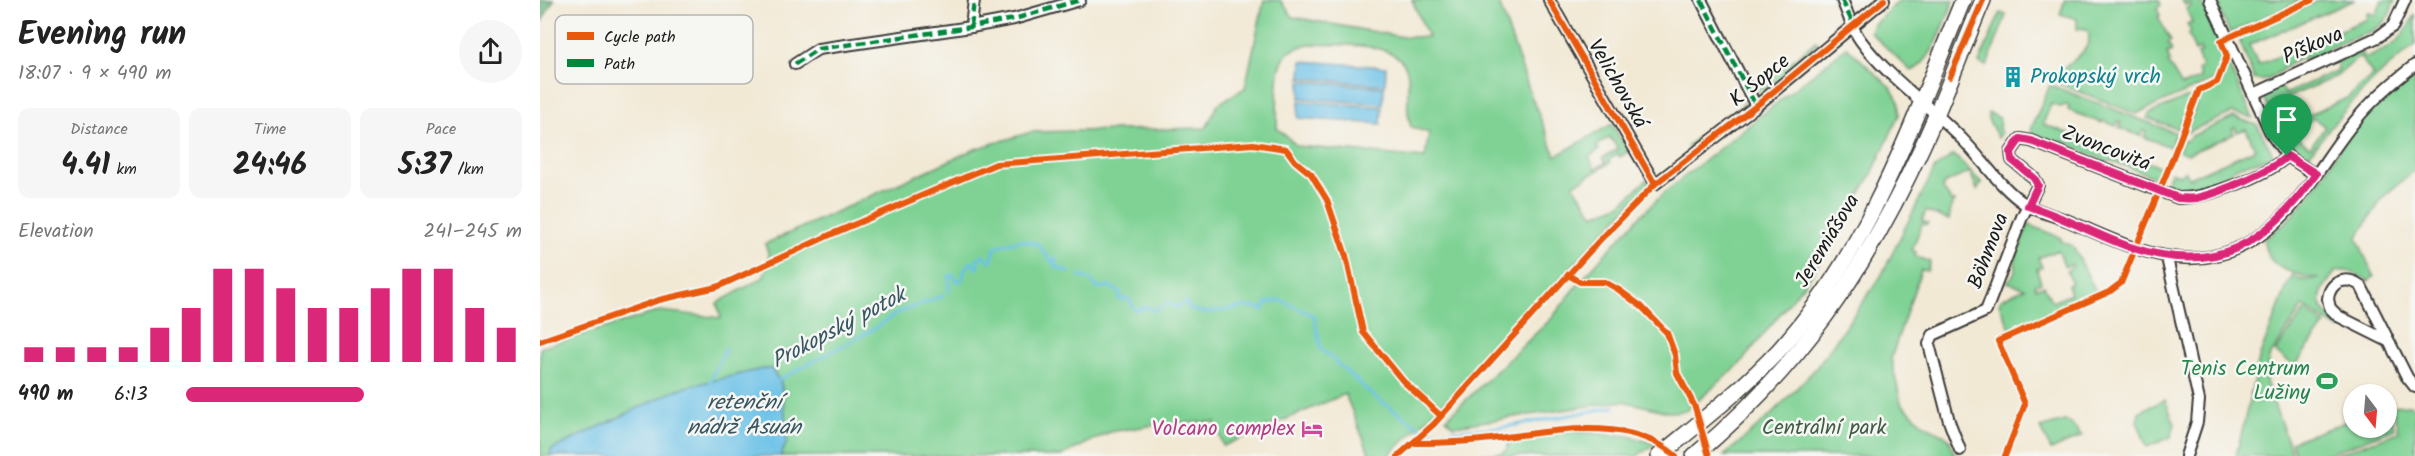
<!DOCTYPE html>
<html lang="en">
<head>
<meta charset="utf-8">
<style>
	body { margin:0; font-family:Kalam,sans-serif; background:#f6f6f6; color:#222; height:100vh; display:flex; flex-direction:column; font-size:22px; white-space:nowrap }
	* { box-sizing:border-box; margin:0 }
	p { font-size:20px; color:#767676 }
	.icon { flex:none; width:33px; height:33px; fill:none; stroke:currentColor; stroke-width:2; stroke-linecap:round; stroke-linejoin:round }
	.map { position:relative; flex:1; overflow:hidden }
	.drawer { display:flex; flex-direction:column; background:#fff; width:540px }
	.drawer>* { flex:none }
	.needle { width:39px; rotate:164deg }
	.fabs { position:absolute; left:1803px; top:384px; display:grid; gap:12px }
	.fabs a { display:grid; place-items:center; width:54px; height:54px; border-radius:50%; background:#fff; box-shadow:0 2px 4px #0004; font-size:30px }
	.pin { position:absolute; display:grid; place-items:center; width:51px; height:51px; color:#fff; margin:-62px -26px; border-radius:50% 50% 50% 0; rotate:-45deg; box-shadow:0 0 6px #0007 }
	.pin .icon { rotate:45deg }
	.round { display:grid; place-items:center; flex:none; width:63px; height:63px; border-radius:32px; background:#f6f6f6 }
	.overview { display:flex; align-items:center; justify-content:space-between; height:102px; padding:0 18px }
	h1 { font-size:33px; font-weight:800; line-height:45px }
	.metrics { display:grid; grid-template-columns:repeat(3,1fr); gap:9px; height:102px; padding:6px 18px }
	.metrics div { display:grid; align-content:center; border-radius:12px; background:#f6f6f6; text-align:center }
	.metrics b { font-size:30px; font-weight:800 }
	.metrics small { font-size:16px; font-weight:400 }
	.metrics p { font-size:16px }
	.chart { height:168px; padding:12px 18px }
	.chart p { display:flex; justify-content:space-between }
	.chart svg { width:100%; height:108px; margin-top:6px; stroke:#db2777; stroke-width:6 }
	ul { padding:0 18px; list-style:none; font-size:20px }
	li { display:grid; grid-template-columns:96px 72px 1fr; align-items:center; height:45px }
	li i { height:15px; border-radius:8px; background:#db2777 }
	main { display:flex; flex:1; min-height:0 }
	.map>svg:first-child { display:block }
	.green { fill:#7fd294; stroke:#4e7758; stroke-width:1.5; fill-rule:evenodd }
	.forest { fill:#67b47e; stroke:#42684d; stroke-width:1.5 }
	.water { fill:#6ac1e7; stroke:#436e82; stroke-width:1.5 }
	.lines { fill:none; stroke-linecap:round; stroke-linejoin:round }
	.stream { stroke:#6ac1e7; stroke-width:3 }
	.minor-casing { stroke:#3c3b38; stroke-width:14 }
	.secondary-casing { stroke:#3c3b38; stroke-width:18 }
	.minor { stroke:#fff; stroke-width:10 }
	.secondary { stroke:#fff; stroke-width:15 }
	.quiet { stroke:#00873e; stroke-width:4.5; stroke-dasharray:9 4.5; stroke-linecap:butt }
	.cycleway-casing { stroke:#f6f6f2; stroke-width:10 }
	.cycleway { stroke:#e8590c; stroke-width:6 }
	.route-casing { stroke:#fff; stroke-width:12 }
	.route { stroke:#db2777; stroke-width:8 }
	.labels { text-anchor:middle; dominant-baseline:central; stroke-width:5; stroke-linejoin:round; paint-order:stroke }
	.street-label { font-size:21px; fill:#1c1c1c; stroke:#f6f6f2 }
	.culture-label { font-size:21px; fill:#0d838f; stroke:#f6f6f2; text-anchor:start }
	.leisure-label { font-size:21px; fill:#27864d; stroke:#f6f6f2; text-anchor:end }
	.park-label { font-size:21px; fill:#3f5c46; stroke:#f6f6f2 }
	.hotel-label { font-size:21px; fill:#b23c85; stroke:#f6f6f2; text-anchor:end }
	.water-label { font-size:22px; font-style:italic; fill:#375663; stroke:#f6f6f2 }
	.key { fill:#f6f6f2; stroke:#b5b5b2; stroke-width:1.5 }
	.key-label { font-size:16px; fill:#1c1c1c }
</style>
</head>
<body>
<main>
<section class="drawer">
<div class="overview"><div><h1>Evening run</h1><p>18:07 · 9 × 490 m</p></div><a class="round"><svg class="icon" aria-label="share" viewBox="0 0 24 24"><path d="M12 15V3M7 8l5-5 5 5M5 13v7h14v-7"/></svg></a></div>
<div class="metrics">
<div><p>Distance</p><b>4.41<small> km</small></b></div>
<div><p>Time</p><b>24:46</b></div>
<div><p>Pace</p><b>5:37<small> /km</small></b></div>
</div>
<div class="chart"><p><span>Elevation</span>241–245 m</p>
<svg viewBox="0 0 160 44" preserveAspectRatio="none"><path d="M5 44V38M15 44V38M25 44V38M35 44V38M45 44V30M55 44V22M65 44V6M75 44V6M85 44V14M95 44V22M105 44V22M115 44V14M125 44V6M135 44V6M145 44V22M155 44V30"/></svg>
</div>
<ul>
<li><b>490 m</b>6:13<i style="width:53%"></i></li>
</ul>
</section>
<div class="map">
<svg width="1875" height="456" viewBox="0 0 1875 456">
	<rect width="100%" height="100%" fill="#f6f6f2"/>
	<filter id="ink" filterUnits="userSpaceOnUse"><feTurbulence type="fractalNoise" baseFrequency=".0167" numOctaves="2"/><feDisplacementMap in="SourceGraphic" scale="12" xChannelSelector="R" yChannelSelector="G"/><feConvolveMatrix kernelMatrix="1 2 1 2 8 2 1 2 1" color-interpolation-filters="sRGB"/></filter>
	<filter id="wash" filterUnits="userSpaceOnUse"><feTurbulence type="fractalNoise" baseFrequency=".008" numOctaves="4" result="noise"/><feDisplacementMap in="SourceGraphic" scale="24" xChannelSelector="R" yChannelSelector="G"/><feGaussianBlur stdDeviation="1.35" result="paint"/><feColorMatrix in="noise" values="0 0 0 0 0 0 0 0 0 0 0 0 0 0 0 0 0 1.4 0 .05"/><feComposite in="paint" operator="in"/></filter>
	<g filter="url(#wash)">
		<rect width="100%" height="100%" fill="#f2e9d5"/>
		<!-- green -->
		<g class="green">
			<path d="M724,0h16l13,17 110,20h25l-16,-37h86l34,98 24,58 56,-32 16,28 -8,5 -2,-3 -9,6 1,3 -37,22 21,30 27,-11 26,-25 2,5 -201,215 -60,57 -18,-1 -25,-61 -122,52 -8,-24 -47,1 -58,9 -49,24h-280l6,-15 -2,-26 -4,-32 -10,-14h-9l-84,20 -127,61 -1,6h-10v-108l120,-37 61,7 -4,-15 47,-26 5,-22 -4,-11 210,-95 56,-17 175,-4 12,-24 27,-16zM768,44c28,2 98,-6 100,33 1,18 -3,33 3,50l18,6 -4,25 -128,-12 -20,-18c1,-18 -2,-56 7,-70 5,-8 15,-11 24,-14zM1070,137l8,12 -15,9 3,5 -11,6 -6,-12 10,-7 -2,-5z"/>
			<path d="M1360,0h54c-8,20 -22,64 -43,71l-41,-39 2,-6z"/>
			<path d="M1525,0h94l2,5 -4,3 3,8 -2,1 13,24 -3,2 4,8 -5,2 3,8 -2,2 14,23 19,-8 -3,-8 4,-3 -5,-13 5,-2 -2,-3 -5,2 -7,-17 3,-2 -4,-8 5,-2 -6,-13 5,-3 -1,-3 -5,2 -3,-5h16l4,2 17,38 -2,5 6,13 -9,22 -78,34 -84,-33c11,-17 43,-28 36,-50l-5,-3 -6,1v-10l-17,-5z"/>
			<polygon points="1675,0 1763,0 1690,33"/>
			<path d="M1779,0h36l-106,45 9,20 109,-46v-7l9,3 6,-15h13c-2,4 -4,10 -5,13 -8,20 -32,22 -49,30 -11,4 -19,11 -29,16 -22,-8 -37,29 -58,20l-16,-43z"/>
			<polygon points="1460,13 1466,15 1447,66 1439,63"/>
			<path d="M1875,14v31c-42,32 -75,68 -106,110l-5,2 -16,-15 -12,-17 4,-4 13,9 4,-6 -8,-6 1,-2 8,7 2,5 -5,7 15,12 15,-20 -11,-9 -6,4 1,-7 38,-17 26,-23 -13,-19 -23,20 -50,22 2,8 -18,8 -7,-16 6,-6 10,-5 5,7 53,-24 -1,-8 23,-11 6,7c27,-11 36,-17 49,-44z"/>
			<path d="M1276,41l2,2 -9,7 -1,5c-11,9 -42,39 -55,37z"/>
			<polygon points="1307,47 1351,88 1359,102 1359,115 1332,174 1272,274 1200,364 1146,411 1128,412 1083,401 914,426 906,419 1011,319 1044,277 1101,215 1125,192"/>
			<polygon points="1688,64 1713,118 1692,113 1645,133 1661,93 1680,85"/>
			<path d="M1875,65v105l-32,27 -26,41 17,39 -6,4c-11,-8 -18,-11 -32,-10 -4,6 -9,11 -12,17 -11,18 6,32 21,38l-6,3 -36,-23 -34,52 -3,24 27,74h-57l24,-101 28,-71 5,-9 8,5 18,-1c-24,-4 -54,-10 -55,-39l21,-17 19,-21 22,-30 30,-52z"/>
			<polygon points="1510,85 1636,133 1630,147 1604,137 1606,132 1603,131 1601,136 1579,128 1581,123 1578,121 1576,126 1563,121 1562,123 1528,110 1529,106 1526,105 1520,107 1511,104 1503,124 1597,159 1597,161 1605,161 1623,168 1619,179 1572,161 1567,162 1521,141 1516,142 1493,134 1491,129"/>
			<polygon points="1646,98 1651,99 1638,129 1607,118 1609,114"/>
			<polygon points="1205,99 1202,108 1149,149 1147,146 1174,124 1178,125 1201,106"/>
			<polygon points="1448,113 1460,118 1459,128 1461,134 1458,138 1448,119"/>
			<path d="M1694,117l23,8 17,31c-14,7 -38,6 -47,20l-34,13 -27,-5 5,-12 9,3 5,-5 4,8 66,-29 -9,-20 -9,3 -2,-5 -3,2 2,5 -46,20 -9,-3 4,-11 3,1 6,-5z"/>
			<polygon points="1414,155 1442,183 1437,190 1430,172 1403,184 1403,189 1411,201 1416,201 1412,203 1409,220 1386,211 1382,221 1388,223 1387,225 1382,224 1372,250 1376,252 1375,256 1390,262 1387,271 1381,270 1351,358 1361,403 1383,424 1409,438 1415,456 1184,456 1231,415 1276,368 1340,278 1395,168"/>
			<path d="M1490,225l31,13v3l12,5 24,48 -53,23 -1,-2 -31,17 -13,-28 2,-5 24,-11 -18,-6c6,-5 10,-13 8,-22l13,-34zM1518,250l7,17 6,-3 2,2 -6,5 5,12 -4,2 3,9 -19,8 -8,-16 -8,2 -1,-3 6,-2 -4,-14 5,-2 -4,-9z"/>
			<polygon points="1765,310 1785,324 1755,366 1735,352"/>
			<polygon points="1625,400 1635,424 1631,437 1607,447 1597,421 1599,412"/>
			<polygon points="1870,405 1875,408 1875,456 1791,456 1859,432 1852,406"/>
			<polygon points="1847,407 1855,429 1782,456 1756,456 1751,442 1813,419 1814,428 1846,428"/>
			<polygon points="1524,421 1530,422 1542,436 1511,450 1500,428"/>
			<polygon points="1024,431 1089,436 1115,444 1097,456 913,456 962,453 967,450 969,439"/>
		</g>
		<!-- forest -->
		<polygon class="forest" points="0,0 14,0 0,25"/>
		<!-- water -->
		<g class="water">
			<polygon points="762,61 846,67 845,85 761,78"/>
			<polygon points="761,81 844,87 843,104 760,98"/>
			<polygon points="759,101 842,107 841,124 758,118"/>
			<polygon points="222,369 231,369 241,383 245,415 247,441 241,456 10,456 11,450 138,389"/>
		</g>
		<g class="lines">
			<!-- stream -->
			<g class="stream">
				<path d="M539,276l12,4 6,8 13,-2 10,7 -1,6h10l6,11 14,-3 5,4 15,-8 7,4 10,-5 4,7c28,11 51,-10 73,1l3,-7 15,-3 33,16 7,33 55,49 52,35 77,-6 109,-20"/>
				<path d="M409,292v-16l5,-1 2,6h5c5,-7 0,-13 11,-19l4,6h3l-2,-9 6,-4 6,6 3,-2 3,-11 6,-3 20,-5 17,4 13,17 5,-3 -2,8 15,6"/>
				<polyline points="237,381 334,329 357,313 403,296"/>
				<polyline points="169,384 185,350"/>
			</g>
		</g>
	</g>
	<g filter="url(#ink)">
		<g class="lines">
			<defs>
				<g id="minor">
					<polyline points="1009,0 1115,184 1216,106 1344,0"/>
					<polyline points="1161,0 1216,106"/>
					<path d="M1302,0c6,13 10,30 19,41 29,39 71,66 104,101 20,21 36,46 60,62 12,7 33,13 46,18 58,25 116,55 177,21 49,-27 73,-81 107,-122 17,-21 39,-40 60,-56"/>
					<polyline points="1670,0 1732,135 1747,156 1776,175"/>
					<polyline points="431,27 434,0"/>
					<polyline points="255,64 278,49 431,27 474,19 540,0"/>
					<polyline points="1714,94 1838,37 1853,26 1865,0"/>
					<polyline points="1627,258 1659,400 1657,422 1646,456"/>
					<path d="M1848,341l-50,-25 -8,-8 -2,-9c2,-18 19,-24 33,-13l46,91 8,10"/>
					<path d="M1420,450l-11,-29 -20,-77 4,-9 53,-24 36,-94 16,-32 -4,-7 -22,-18 -1,-8 9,-13 11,2 147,57c28,1 90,-23 109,-42"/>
				</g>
				<g id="secondary">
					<path d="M1119,456c41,-34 84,-67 120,-106 90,-99 134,-229 184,-350"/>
					<path d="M1154,456c105,-88 171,-185 228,-309 22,-47 40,-98 61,-147"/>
				</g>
			</defs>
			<!-- minor casing -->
			<use href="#minor" class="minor-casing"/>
			<!-- secondary casing -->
			<use href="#secondary" class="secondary-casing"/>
			<!-- minor -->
			<use href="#minor" class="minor"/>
			<!-- secondary -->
			<use href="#secondary" class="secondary"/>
			<!-- quiet -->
			<g class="quiet">
				<polyline points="1161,0 1216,106"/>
				<polyline points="1302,0 1314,26"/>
				<polyline points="431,27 434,0"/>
				<polyline points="255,64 278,49 431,27 474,19 540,0"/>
			</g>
			<defs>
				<g id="cycleway">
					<polyline points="1009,0 1115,184"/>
					<polyline points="1410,77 1443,0"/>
					<polyline points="1028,275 1040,282 1065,282 1079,290 1102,307 1127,333 1135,355 1137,373 1155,407 1169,456"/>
					<polyline points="0,341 119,300 177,287 292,234 456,164 713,144 746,149 755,161 771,174 787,200 806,256 823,332 863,381 901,416"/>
					<path d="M874,443c28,0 56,-1 84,-5 57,-7 130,-23 178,18"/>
					<polyline points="858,456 894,424 1058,242 1115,184 1216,106 1344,0"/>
					<polyline points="1465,456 1485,404 1458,341 1569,292 1581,283 1628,170 1659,90 1677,82 1687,56 1681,41 1772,0"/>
				</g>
			</defs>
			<!-- cycleway casing -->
			<use href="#cycleway" class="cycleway-casing"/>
			<!-- cycleway -->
			<use href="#cycleway" class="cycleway"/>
		</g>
	</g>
	<g class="lines" filter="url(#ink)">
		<defs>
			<path id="route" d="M1480,139l11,2 147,57c6,0 13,1 19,0 22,-5 75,-27 90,-42l29,18c-51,71 -99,102 -186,73 -35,-12 -67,-31 -102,-41l10,-21 -4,-7 -22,-18 -1,-8z"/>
		</defs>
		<!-- route casing -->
		<use href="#route" class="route-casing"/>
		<!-- route -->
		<use href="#route" class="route"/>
	</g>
	<!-- icons -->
	<defs>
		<symbol id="building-bare" viewBox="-9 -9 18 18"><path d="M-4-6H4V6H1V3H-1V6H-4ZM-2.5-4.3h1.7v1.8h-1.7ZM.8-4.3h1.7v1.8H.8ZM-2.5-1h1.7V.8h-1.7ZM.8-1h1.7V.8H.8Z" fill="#0f9aa8" stroke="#f6f6f2" stroke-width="2.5" paint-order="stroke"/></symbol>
		<symbol id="stadium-bare" viewBox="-9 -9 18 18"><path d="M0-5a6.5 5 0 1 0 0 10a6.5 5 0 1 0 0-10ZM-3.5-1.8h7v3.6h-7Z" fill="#2e9e5b" stroke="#f6f6f2" stroke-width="2.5" paint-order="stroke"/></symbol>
		<symbol id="hotel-bare" viewBox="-9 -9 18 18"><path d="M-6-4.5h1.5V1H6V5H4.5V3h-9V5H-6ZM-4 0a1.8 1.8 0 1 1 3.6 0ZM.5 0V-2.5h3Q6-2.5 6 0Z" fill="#d1479c" stroke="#f6f6f2" stroke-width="2.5" paint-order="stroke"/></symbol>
	</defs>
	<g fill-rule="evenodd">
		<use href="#building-bare" x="1458" y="62" width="30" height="30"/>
		<use href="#stadium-bare" x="1772" y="366" width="30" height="30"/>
		<use href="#hotel-bare" x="757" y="414" width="30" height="30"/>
	</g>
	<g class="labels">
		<!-- street labels -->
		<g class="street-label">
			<text transform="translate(1773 46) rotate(-24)">Píškova</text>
			<text transform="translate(1220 81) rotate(-39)">K Sopce</text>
			<text transform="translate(1077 84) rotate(60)">Velichovská</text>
			<text transform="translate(1566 149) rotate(21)">Zvoncovitá</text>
			<text transform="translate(1288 241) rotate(-59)">Jeremiášova</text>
			<text transform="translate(1449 251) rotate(-69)">Böhmova</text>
		</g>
		<!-- culture labels -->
		<g class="culture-label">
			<text x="1490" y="77">Prokopský vrch</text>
		</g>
		<!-- leisure labels -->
		<g class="leisure-label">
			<text x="1770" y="369">Tenis Centrum<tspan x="1770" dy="24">Lužiny</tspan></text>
		</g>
		<!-- park labels -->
		<g class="park-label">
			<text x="1284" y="428">Centrální park</text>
		</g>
		<!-- hotel labels -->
		<g class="hotel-label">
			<text x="755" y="429">Volcano complex</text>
		</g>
		<!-- water labels -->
		<g class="water-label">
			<text transform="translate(299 329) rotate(-28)">Prokopský potok</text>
			<text x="204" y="403">retenční<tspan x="204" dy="25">nádrž Asuán</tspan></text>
		</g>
	</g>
	<!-- legend -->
	<rect x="15" y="15" width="198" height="69" rx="9" class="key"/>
	<rect x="27" y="32" width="27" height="8" fill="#e8590c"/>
	<rect x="27" y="59" width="27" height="8" fill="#00873e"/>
	<g class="key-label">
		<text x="64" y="42">Cycle path</text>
		<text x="64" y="69">Path</text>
	</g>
</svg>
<div class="fabs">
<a><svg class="needle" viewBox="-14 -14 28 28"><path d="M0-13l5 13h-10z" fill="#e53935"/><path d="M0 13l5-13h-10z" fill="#767676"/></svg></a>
</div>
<div class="pin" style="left:1747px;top:156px;background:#1e9e55"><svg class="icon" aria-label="arrive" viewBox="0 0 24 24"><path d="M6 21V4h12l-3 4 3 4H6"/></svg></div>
</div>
</main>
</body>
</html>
